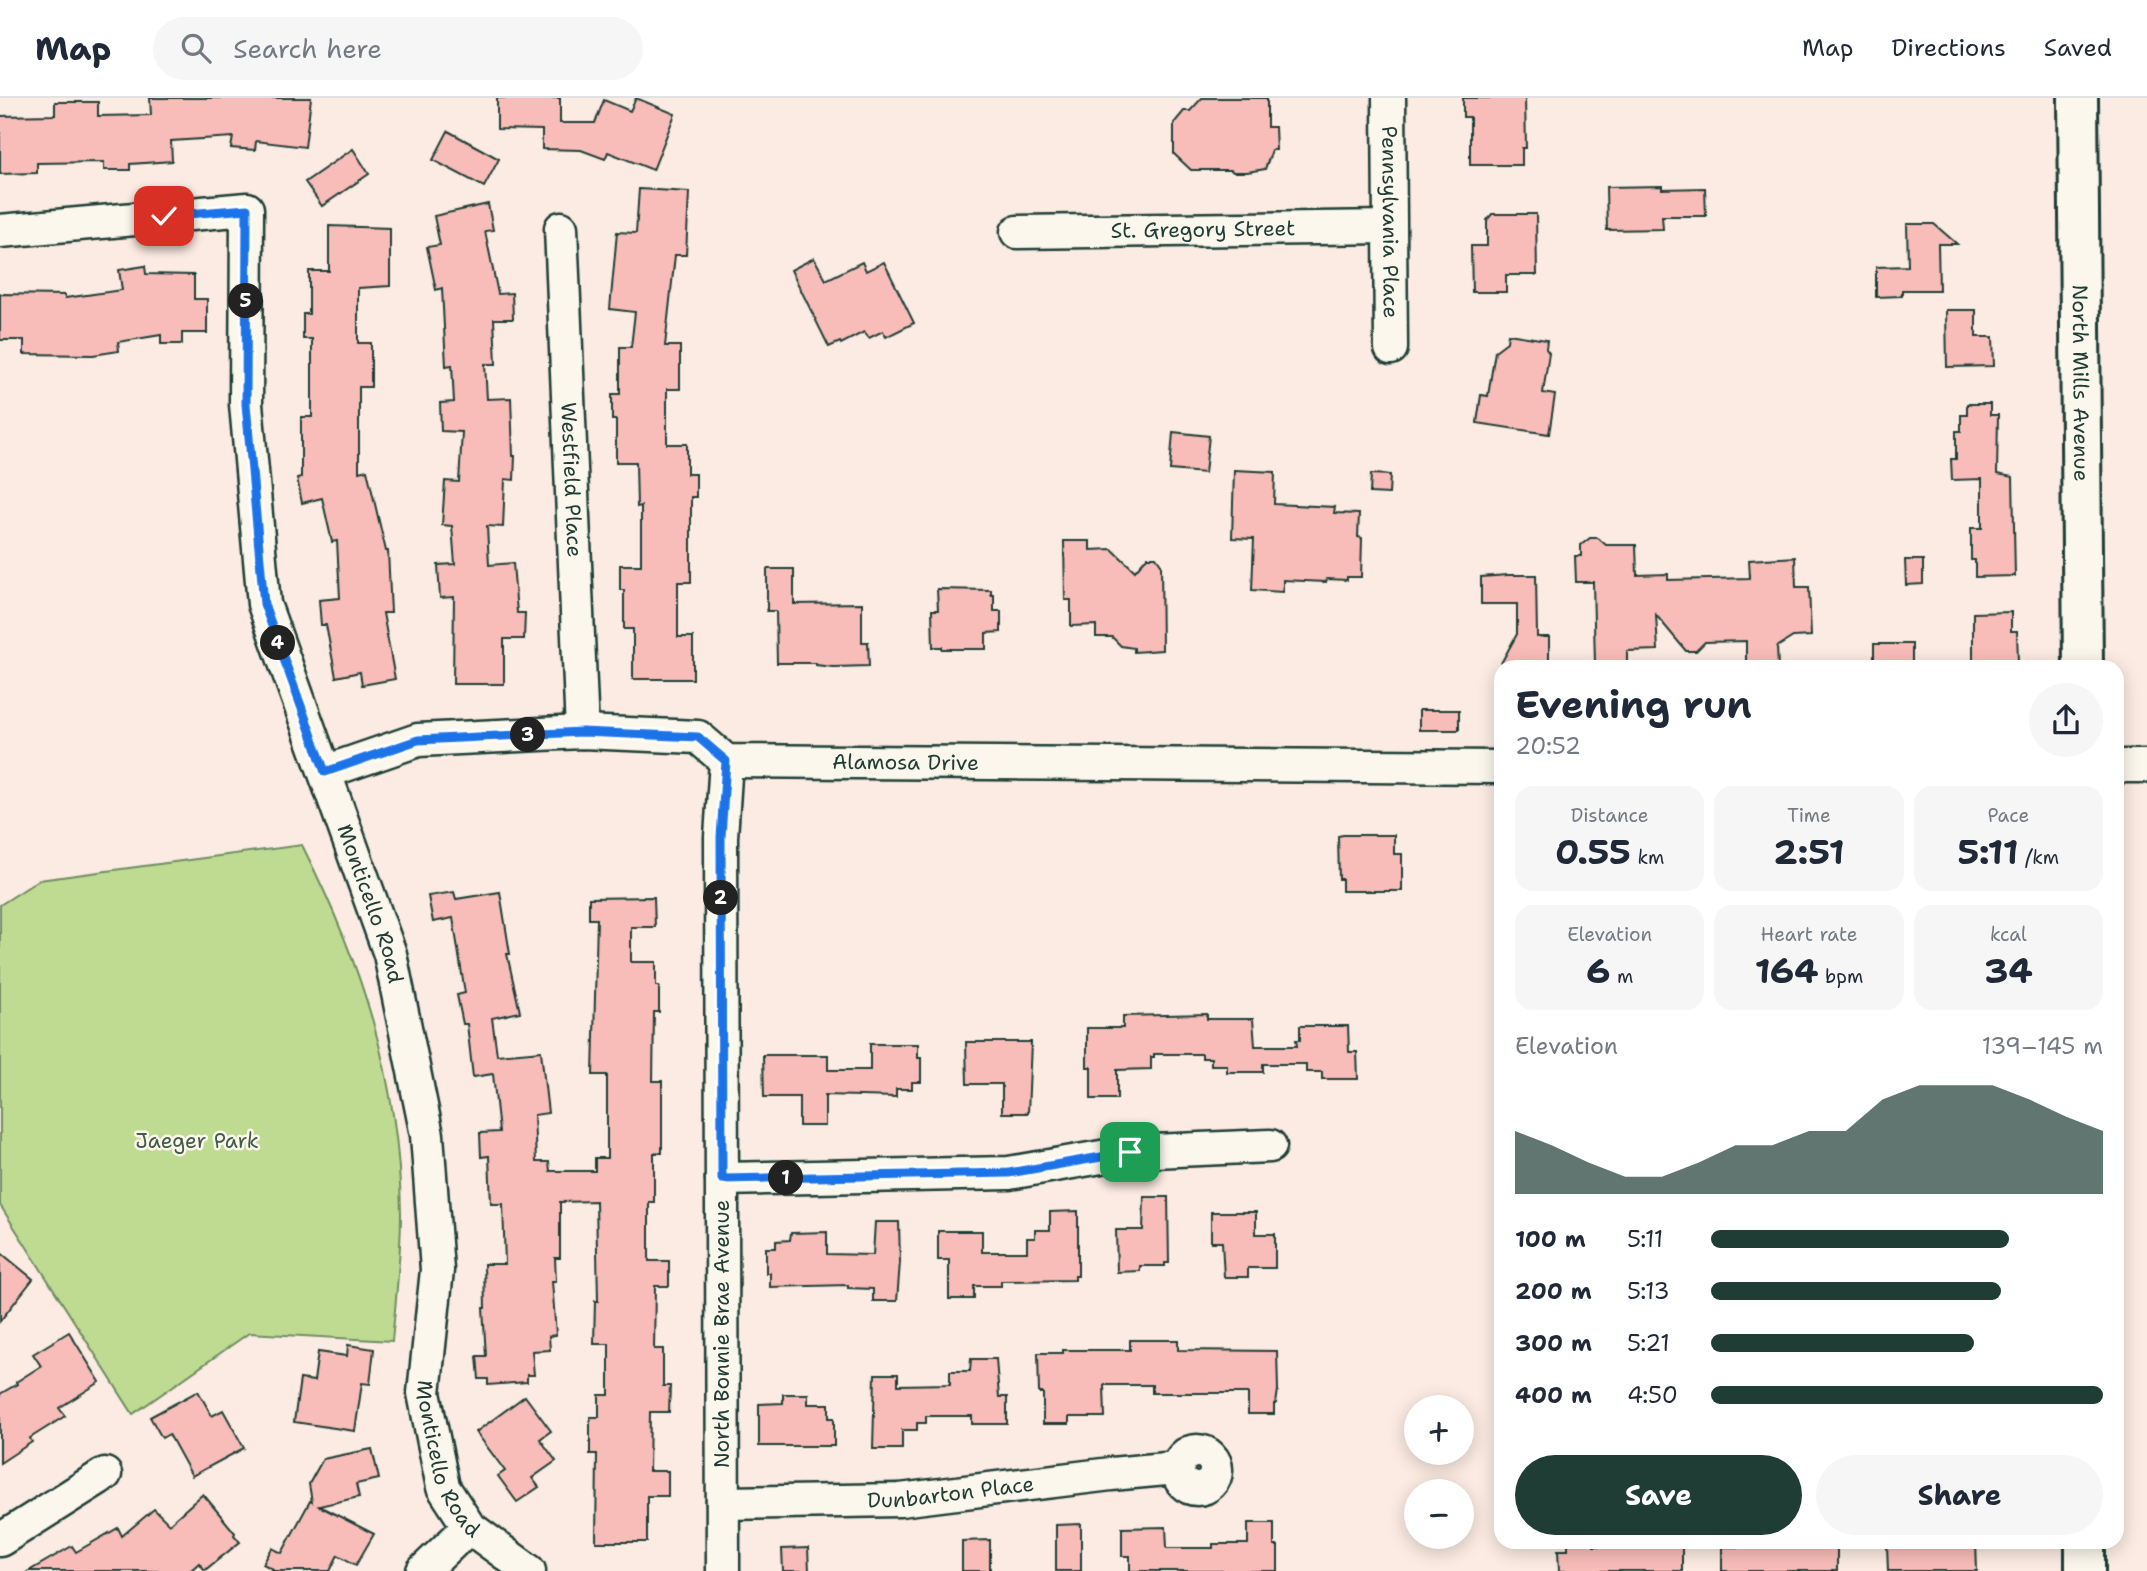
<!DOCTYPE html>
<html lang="en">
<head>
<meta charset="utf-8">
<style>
	body { margin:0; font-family:"Shantell Sans",sans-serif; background:#f6f6f7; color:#1f2937; height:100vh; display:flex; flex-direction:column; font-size:26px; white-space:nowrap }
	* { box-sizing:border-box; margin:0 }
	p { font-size:23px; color:#747a83 }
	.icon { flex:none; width:38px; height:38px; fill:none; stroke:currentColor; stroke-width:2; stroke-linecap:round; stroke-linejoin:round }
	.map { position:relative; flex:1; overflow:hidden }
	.side { position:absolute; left:1494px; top:562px; width:630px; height:889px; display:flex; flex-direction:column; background:#fff; border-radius:21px; box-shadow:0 4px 18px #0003 }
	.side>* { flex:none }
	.buttons { position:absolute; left:1404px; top:1297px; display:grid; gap:14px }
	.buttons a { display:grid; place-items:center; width:70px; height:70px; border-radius:50%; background:#fff; box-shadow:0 4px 18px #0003; font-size:35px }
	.pin { position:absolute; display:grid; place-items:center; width:60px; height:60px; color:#fff; margin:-30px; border-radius:14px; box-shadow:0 4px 10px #0006 }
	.km { position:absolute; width:35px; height:35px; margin:-18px; border-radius:50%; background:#222; color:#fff; font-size:19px; line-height:35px; text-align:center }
	.round { display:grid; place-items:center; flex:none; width:74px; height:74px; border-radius:37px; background:#f6f6f7 }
	.summary { display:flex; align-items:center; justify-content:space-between; height:119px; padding:0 21px }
	h1 { font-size:38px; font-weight:700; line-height:52px }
	.stats { display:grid; grid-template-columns:repeat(3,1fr); gap:10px; height:119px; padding:7px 21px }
	.stats div { display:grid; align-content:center; border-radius:18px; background:#f6f6f7; text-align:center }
	.stats b { font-size:35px; font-weight:700 }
	.stats small { font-size:19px; font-weight:400 }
	.stats p { font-size:19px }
	.chart { height:196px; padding:14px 21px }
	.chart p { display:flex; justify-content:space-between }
	.chart svg { width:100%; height:126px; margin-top:7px; fill:#1f3d34; opacity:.7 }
	.action { display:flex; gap:14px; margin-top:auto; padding:14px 21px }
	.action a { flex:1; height:80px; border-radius:42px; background:#1f3d34; color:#fff; font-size:28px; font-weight:700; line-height:80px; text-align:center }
	.action a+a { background:#f6f6f7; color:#1f2937 }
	ul { padding:0 21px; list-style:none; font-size:23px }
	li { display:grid; grid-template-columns:112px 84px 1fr; align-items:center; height:52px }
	li i { height:18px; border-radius:9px; background:#1f3d34 }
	header { display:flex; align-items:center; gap:42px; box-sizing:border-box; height:98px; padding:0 35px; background:#fff; border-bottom:2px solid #e0e1e3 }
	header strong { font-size:33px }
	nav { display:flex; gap:38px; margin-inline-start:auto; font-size:24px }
	.search { width:490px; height:63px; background:#f6f6f7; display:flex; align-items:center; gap:18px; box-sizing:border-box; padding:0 24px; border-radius:38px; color:#747a83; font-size:26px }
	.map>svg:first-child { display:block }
	.green { fill:#bfdb92; stroke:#6f8c63; stroke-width:2 }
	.building { fill:#f9bdb9; stroke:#1f3d34; stroke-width:2 }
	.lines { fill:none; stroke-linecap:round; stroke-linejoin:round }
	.minor-casing { stroke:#1f3d34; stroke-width:37 }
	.major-casing { stroke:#1f3d34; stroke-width:44 }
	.minor { stroke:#fbf7ec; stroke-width:32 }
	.major { stroke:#fbf7ec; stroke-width:38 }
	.route-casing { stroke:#fff; stroke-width:14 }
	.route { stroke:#1a73e8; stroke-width:9 }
	.labels { text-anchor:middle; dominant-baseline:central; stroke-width:5; stroke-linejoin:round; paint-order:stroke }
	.street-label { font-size:21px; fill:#1f3d34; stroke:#fbf7ec }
	.park-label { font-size:21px; fill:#3f5d47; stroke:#fbf7ec }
</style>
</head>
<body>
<header>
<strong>Map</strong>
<div class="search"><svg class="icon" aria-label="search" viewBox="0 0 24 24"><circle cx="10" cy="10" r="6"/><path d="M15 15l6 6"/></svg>Search here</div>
<nav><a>Map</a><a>Directions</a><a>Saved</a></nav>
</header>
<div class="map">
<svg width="2147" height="1473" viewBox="0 0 2147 1473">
	<rect width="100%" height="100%" fill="#fbebe2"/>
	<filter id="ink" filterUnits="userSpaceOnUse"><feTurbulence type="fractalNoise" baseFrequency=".0143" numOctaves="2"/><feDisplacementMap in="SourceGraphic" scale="14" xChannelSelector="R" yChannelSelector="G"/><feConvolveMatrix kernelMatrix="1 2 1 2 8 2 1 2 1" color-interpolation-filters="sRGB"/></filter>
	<g filter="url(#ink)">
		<!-- green -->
		<path class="green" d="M302,747c60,119 97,233 99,368 0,43 -5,85 -9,128l-143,-8 -116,81 -133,-209v-300l39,-25z"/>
		<!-- building -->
		<g class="building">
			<polygon points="150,0 311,0 305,49 256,43 255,52 231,50 233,39 171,43 172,63 130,66 130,72 104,72 104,64 37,65 37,75 0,76 0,18 55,17 55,4 98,4 98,18 151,17"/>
			<polygon points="497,0 560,0 560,25 595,25 604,2 630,13 636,0 675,16 653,72 608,54 605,61 581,52 542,51 542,32 497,31"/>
			<polygon points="1202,0 1267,0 1267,29 1275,29 1276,52 1272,52 1265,71 1247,74 1233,74 1231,72 1191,72 1174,56 1174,25 1184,13 1190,13"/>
			<polygon points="1463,0 1525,0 1526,50 1522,50 1522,67 1470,67 1470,19 1463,19"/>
			<polygon points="448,33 499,61 484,89 433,62"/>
			<polygon points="353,51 369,76 322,108 305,84"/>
			<polygon points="1662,88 1662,91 1705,90 1706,118 1662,118 1663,131 1607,132 1606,89"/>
			<polygon points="639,91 689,94 686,157 675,157 665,248 680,248 680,291 667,291 667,346 687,346 687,376 696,376 696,399 691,399 691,484 678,484 678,539 693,539 693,581 633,581 633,531 624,531 624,492 620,492 620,467 641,467 641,408 637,409 636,364 616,364 616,322 612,322 612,296 620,296 620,249 631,249 635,214 610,211 617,134 636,135"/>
			<polygon points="488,106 493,132 485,133 498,196 512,195 513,221 494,221 496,266 485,266 487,301 511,300 513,358 515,358 514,382 505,381 503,429 487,428 489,467 513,465 517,515 525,515 524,541 504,541 504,586 453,586 454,499 440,500 438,467 455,466 452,428 442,427 445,383 459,384 462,334 441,333 440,305 454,304 452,267 446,268 442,190 436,192 427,149 440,147 434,118"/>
			<polygon points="1492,116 1536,116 1537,177 1506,177 1506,194 1472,194 1471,148 1487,148 1487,122"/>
			<polygon points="1907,126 1934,126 1957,146 1938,146 1939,192 1902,192 1902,198 1876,199 1876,169 1908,168"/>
			<polygon points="329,128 390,130 390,188 358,190 358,245 371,245 371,289 359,289 359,374 367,372 386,453 388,453 391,515 383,515 395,581 362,587 360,574 336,579 326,527 321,527 319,502 340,500 337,443 332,444 322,400 302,405 297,380 301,379 301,319 312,319 312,241 303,241 303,216 309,216 309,173 329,173"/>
			<polygon points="814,160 826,182 862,164 866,173 884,164 914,225 886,239 883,233 869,240 864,234 841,246 840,244 829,249 791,172"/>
			<polygon points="145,168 146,176 194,177 194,201 207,201 207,235 182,235 182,246 161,246 161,237 118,244 119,253 93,257 24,256 24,242 0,242 0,196 65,197 65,200 122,192 119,172"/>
			<polygon points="1946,212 1976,212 1976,239 1993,239 1994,268 1947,269"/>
			<polygon points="1508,236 1547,242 1546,251 1549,255 1543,295 1555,297 1549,336 1477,325 1481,297 1488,298 1495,253 1507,244"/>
			<polygon points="1967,306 1990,306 1990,317 1998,317 1997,376 2013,379 2015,478 1975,479 1975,462 1971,462 1971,430 1982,430 1982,381 1952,382 1951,361 1956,361 1956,333 1961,333 1961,317 1967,317"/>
			<polygon points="1173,334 1209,338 1205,375 1170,372"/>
			<polygon points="1234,372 1275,374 1274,406 1335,409 1334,415 1359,416 1358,439 1362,440 1361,479 1347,479 1347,482 1327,481 1326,484 1283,482 1283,494 1252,492 1254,441 1232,440"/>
			<polygon points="1371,376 1390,377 1389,396 1370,395"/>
			<polygon points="1590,440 1598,440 1606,447 1636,447 1637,477 1668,476 1668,482 1750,480 1749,462 1795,459 1796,489 1809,489 1811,538 1793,539 1777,549 1778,569 1746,569 1746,543 1705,544 1696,553 1686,553 1656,517 1658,552 1627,553 1627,564 1622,564 1622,568 1600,569 1599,564 1595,565 1593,484 1576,484 1575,458 1581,458 1581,447"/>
			<polygon points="1064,443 1090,443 1090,452 1112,451 1135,473 1147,459 1156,459 1161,466 1162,552 1134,554 1134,550 1121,548 1112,539 1096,539 1096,527 1071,528 1071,502 1065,502"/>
			<polygon points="1905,462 1923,462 1923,486 1906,487"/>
			<polygon points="767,471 794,471 794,506 862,505 862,544 868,544 869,568 833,569 816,567 816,565 777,565 776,513 767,513"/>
			<polygon points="1508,477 1536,477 1537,539 1549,539 1549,569 1499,569 1517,536 1517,506 1481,506 1481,479"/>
			<polygon points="937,491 991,492 991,497 994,497 994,513 1001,513 1001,534 986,535 986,551 942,551 942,549 933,549 932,512 938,512"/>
			<polygon points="2011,514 2011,533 2017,533 2018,564 2011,564 2012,569 1973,569 1973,515"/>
			<rect x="1874" y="546" width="38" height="23"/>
			<rect x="1419" y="612" width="40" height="20"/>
			<polygon points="1343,737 1394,737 1394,756 1402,756 1402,793 1342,793 1342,781 1339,781 1338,738"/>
			<polygon points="454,794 456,801 500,794 510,856 507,856 520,914 492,920 497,957 541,953 548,1015 534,1017 536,1064 549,1064 550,1073 595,1073 595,1060 607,1060 607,977 593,977 597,821 589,821 589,800 654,799 655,829 631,829 631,864 656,864 656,888 659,888 659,914 654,914 653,983 662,983 662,1055 654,1055 654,1104 649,1104 649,1163 669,1163 669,1188 655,1188 654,1251 663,1251 663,1288 670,1288 669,1314 650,1314 649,1373 668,1373 668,1398 647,1398 647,1444 596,1444 597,1356 590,1356 590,1319 599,1319 599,1297 609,1297 609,1246 594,1246 595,1203 598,1203 596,1103 560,1104 560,1160 555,1160 556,1183 552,1183 556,1237 549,1238 550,1252 532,1253 534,1277 527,1277 527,1284 488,1287 488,1281 479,1281 477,1258 486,1258 483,1210 485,1210 484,1166 505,1166 503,1106 491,1106 489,1058 481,1059 480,1035 499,1034 493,976 473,979 467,926 463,926 457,897 465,895 453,820 433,824 428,798"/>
			<polygon points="1207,916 1207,921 1253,921 1255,948 1297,948 1296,942 1300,942 1300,928 1348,928 1349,954 1357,954 1358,981 1322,981 1322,974 1306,974 1306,966 1263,966 1263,974 1227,974 1227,967 1211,967 1211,960 1202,960 1202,956 1154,956 1154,959 1151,959 1151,971 1117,972 1117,1001 1091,1001 1091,969 1087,969 1087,930 1123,930 1123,918"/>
			<polygon points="966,944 1031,944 1028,1015 1002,1015 1002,986 967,986"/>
			<polygon points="870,946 918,946 918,960 921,960 921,984 912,984 912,991 896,991 896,999 825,997 825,1028 799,1028 799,999 764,999 763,957 828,957 828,972 870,972"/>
			<polygon points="1144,1099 1168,1099 1169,1165 1165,1165 1165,1168 1140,1168 1140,1173 1117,1174 1116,1132 1143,1132"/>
			<polygon points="1078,1113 1078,1178 1075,1178 1075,1182 1001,1183 1001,1188 974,1188 974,1201 949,1201 949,1162 938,1162 938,1133 982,1133 982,1154 1027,1154 1027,1140 1035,1140 1035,1132 1050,1132 1050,1114"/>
			<polygon points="1211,1114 1256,1114 1256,1136 1275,1136 1275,1170 1248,1170 1248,1179 1224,1179 1222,1144 1211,1144"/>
			<polygon points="875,1124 899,1124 900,1164 897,1203 873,1203 873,1191 848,1190 848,1187 770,1189 770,1175 766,1175 766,1150 776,1150 776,1143 790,1142 791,1135 827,1134 827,1156 873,1157"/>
			<polygon points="0,1154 33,1181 0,1223"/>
			<polygon points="69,1234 100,1284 59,1310 65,1318 30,1340 32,1344 0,1365 0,1296 17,1286 16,1284 41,1268 33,1256"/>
			<polygon points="1130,1242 1178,1242 1178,1252 1277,1253 1278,1292 1276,1306 1274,1306 1274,1316 1248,1316 1248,1295 1152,1295 1152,1287 1104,1287 1105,1319 1069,1319 1069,1326 1043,1326 1043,1295 1039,1295 1038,1255 1063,1255 1063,1252 1130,1252"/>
			<polygon points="348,1247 374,1251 370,1286 362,1285 355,1333 294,1324 300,1281 314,1283 318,1254 347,1258"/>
			<polygon points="971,1261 996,1261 999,1299 1007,1299 1007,1326 972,1326 972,1318 926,1318 926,1325 917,1325 917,1332 902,1332 902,1351 873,1351 875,1276 898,1276 898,1287 950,1286 950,1273 970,1273"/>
			<polygon points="198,1293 212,1318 223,1312 244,1350 192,1378 169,1336 162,1340 150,1319"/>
			<polygon points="783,1296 808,1296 808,1306 829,1306 829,1320 834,1320 834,1348 759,1348 759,1306 783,1305"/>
			<polygon points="525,1298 551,1333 540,1341 556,1363 532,1380 539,1389 517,1404 498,1378 505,1373 476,1334"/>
			<polygon points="372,1351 379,1381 356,1386 359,1399 319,1408 374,1436 356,1467 338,1457 330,1473 272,1473 273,1471 263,1466 272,1450 282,1455 310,1403 312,1404 309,1386 323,1361"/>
			<polygon points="203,1396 235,1435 234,1437 240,1444 205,1472 199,1465 190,1473 29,1473 72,1448 76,1454 118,1430 122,1438 154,1411 169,1426"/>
			<polygon points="1248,1425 1274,1425 1274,1448 1278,1448 1278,1473 1130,1473 1130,1458 1122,1458 1122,1430 1166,1429 1167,1450 1213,1450 1213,1446 1248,1446"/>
			<polygon points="1081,1426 1081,1473 1056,1473 1056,1427"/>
			<polygon points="990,1442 990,1473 962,1473 962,1443"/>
			<polygon points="1568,1444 1594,1444 1594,1448 1637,1448 1637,1444 1682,1444 1682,1473 1559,1473 1558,1452 1568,1452"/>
			<polygon points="1738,1444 1773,1444 1773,1448 1837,1447 1837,1473 1722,1473 1722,1449 1738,1449"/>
			<polygon points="1950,1444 1976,1444 1977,1473 1888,1473 1887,1447 1950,1447"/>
			<polygon points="808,1450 809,1473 783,1473 782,1451"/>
		</g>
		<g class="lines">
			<defs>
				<g id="minor">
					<path id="s1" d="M1389,0l2,250"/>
					<path id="s2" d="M561,130l21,504"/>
					<path id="s3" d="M0,133l247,-22 -1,195 18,200 126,350 37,181 10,135 -13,123 19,94 26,40 60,44"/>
					<path id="s4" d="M1017,134l372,-5"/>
					<polyline points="2118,668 2147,668"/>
					<path id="s5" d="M325,674l93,-32 164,-8 116,5 28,24 776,6"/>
					<polyline points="722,1081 1009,1075 1130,1054 1270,1048"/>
					<circle cx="1197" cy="1372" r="19"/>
					<path id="s6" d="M723,1405l177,-3 211,-26 66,-6"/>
					<polyline points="0,1442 105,1376"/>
					<polyline points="423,1473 469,1429"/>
					<polyline points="723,1473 721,739 726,663"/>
				</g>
				<g id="major">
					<path id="s7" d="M2078,0l5,569"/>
					<polyline points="2085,1444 2085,1473"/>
				</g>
			</defs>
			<!-- minor casing -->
			<use href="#minor" class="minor-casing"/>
			<!-- major casing -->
			<use href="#major" class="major-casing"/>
			<!-- minor -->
			<use href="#minor" class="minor"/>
			<!-- major -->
			<use href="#major" class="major"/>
		</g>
	</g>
	<g class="lines" filter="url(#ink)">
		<defs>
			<polyline id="route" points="164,118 247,111 246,306 264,506 325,674 418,642 582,634 698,639 726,663 721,739 722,1081 1009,1075 1130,1054"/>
		</defs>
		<!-- route casing -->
		<use href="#route" class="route-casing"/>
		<!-- route -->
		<use href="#route" class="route"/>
	</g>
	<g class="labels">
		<!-- street labels -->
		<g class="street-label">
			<text stroke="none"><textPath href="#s1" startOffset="124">Pennsylvania Place</textPath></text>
			<text stroke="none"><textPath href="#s4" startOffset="186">St. Gregory Street</textPath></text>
			<text stroke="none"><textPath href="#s7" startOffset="285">North Mills Avenue</textPath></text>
			<text stroke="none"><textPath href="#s2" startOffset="252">Westfield Place</textPath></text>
			<text stroke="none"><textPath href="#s5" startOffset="595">Alamosa Drive</textPath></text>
			<text stroke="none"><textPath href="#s3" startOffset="962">Monticello Road</textPath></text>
			<text transform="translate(722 1236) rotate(-90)">North Bonnie Brae Avenue</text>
			<text stroke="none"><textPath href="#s3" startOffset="1530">Monticello Road</textPath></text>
			<text stroke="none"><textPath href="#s6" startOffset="228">Dunbarton Place</textPath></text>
		</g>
		<!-- park labels -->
		<g class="park-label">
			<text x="197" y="1043">Jaeger Park</text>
		</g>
	</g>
</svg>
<div class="buttons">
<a>+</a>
<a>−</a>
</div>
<div class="pin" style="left:1130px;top:1054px;background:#1e9e55"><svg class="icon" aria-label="arrive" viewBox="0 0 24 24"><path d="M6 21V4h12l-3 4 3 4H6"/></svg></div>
<div class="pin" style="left:164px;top:118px;background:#d93025"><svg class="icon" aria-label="check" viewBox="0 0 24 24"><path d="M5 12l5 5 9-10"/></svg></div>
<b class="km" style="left:786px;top:1080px">1</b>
<b class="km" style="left:721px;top:800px">2</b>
<b class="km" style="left:528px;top:637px">3</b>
<b class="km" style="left:278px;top:545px">4</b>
<b class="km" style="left:246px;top:203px">5</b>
<section class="side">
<div class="summary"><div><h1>Evening run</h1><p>20:52</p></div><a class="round"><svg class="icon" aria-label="share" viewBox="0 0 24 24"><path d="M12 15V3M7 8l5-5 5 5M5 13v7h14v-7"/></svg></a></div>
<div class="stats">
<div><p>Distance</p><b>0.55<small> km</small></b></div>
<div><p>Time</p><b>2:51</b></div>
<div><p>Pace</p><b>5:11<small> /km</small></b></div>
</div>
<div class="stats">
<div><p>Elevation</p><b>6<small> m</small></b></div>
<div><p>Heart rate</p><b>164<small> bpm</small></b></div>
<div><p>kcal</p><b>34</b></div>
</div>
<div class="chart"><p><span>Elevation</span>139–145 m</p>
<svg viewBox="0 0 160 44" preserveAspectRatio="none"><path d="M0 44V22L10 27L20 33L30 38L40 38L50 33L60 27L70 27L80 22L90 22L100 11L110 6L120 6L130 6L140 11L150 17L160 22V44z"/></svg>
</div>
<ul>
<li><b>100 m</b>5:11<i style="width:76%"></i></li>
<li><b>200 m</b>5:13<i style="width:74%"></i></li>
<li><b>300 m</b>5:21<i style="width:67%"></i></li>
<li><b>400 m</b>4:50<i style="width:100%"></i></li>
</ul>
<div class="action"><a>Save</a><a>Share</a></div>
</section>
</div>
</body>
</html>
